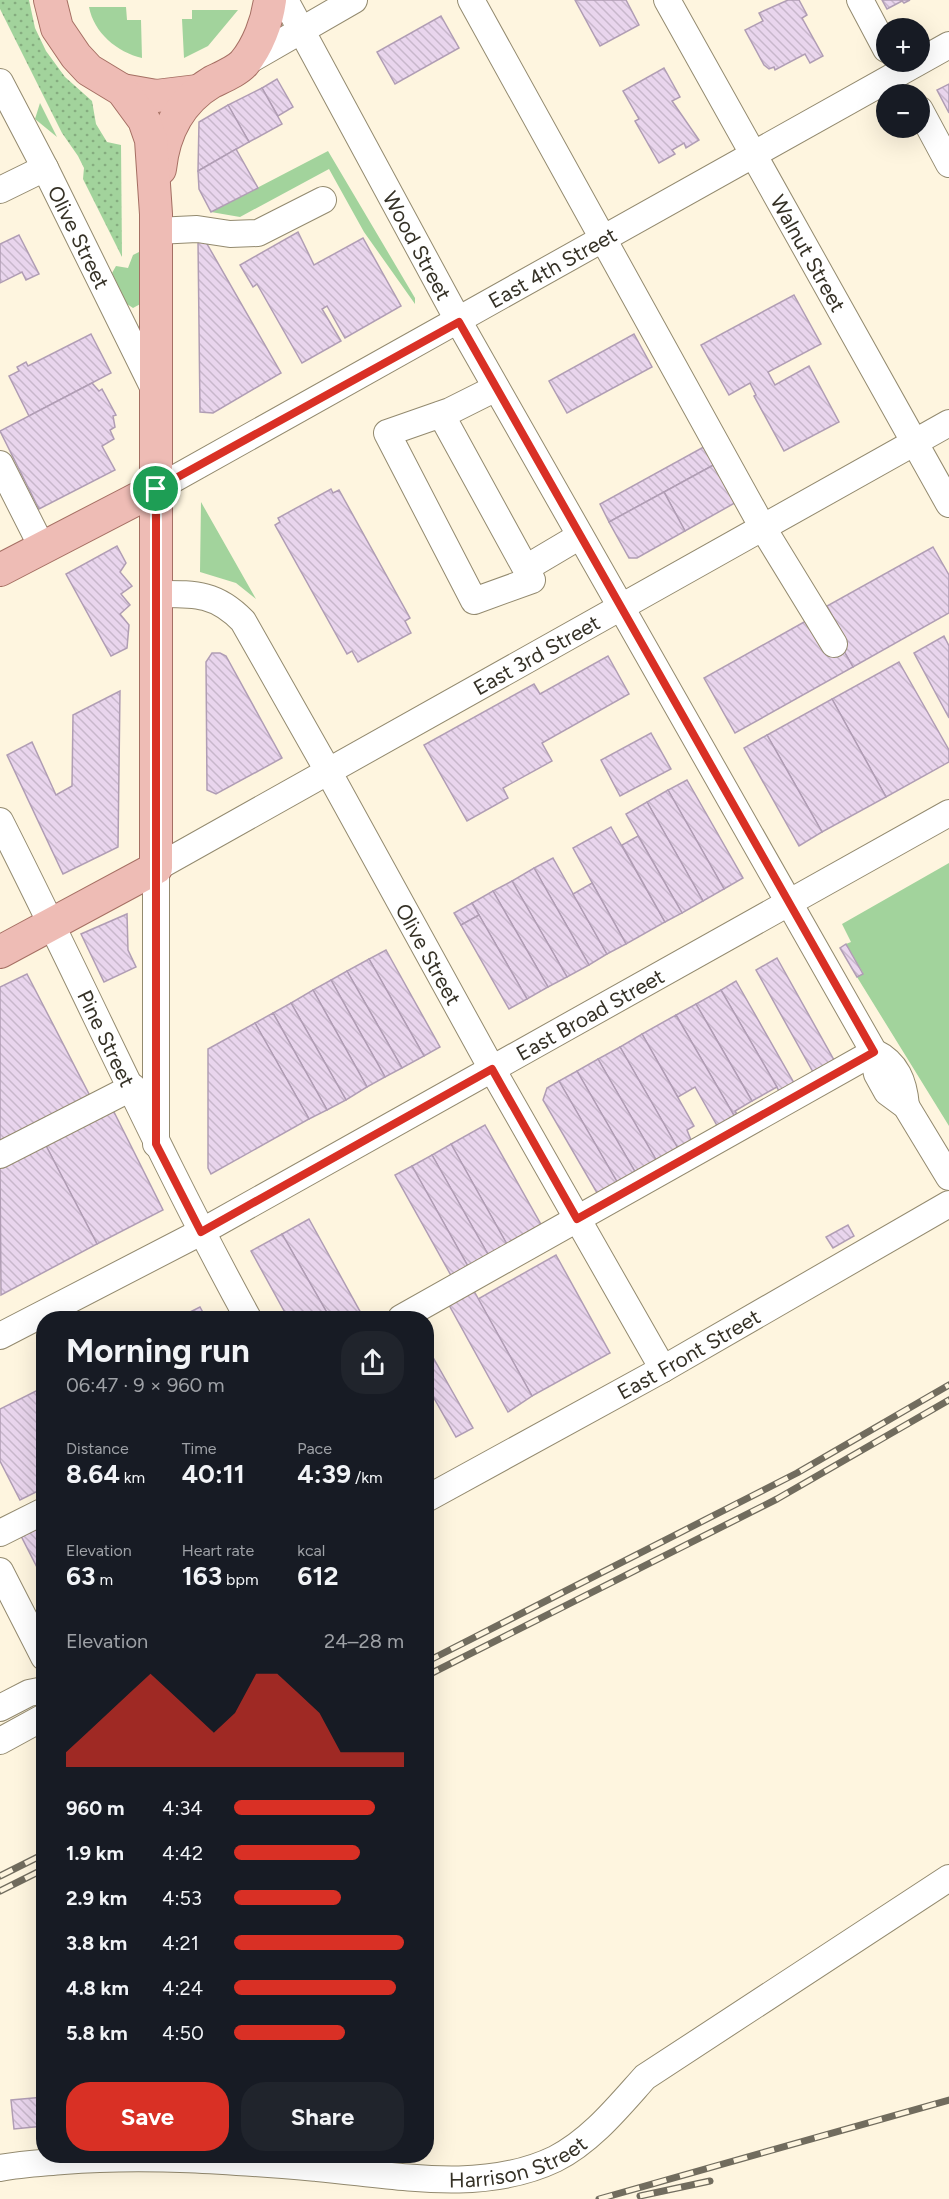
<!DOCTYPE html>
<html lang="en">
<head>
<meta charset="utf-8">
<style>
	body { margin:0; font-family:Figtree,sans-serif; background:#20242c; color:#f1f3f6; height:100vh; display:flex; flex-direction:column; font-size:22px; white-space:nowrap }
	* { box-sizing:border-box; margin:0 }
	p { font-size:20px; color:#9ea1a6 }
	.icon { flex:none; width:33px; height:33px; fill:none; stroke:currentColor; stroke-width:2; stroke-linecap:round; stroke-linejoin:round }
	.map { position:relative; flex:1; overflow:hidden }
	.side { position:absolute; left:36px; top:1311px; width:398px; height:852px; display:flex; flex-direction:column; background:#171b24; border-radius:24px; box-shadow:0 6px 24px #0002 }
	.side>* { flex:none }
	.buttons { position:absolute; left:876px; top:18px; display:grid; gap:12px }
	.buttons a { display:grid; place-items:center; width:54px; height:54px; border-radius:50%; background:#171b24; box-shadow:0 6px 24px #0002; font-size:30px }
	.pin { position:absolute; display:grid; place-items:center; width:51px; height:51px; color:#fff; margin:-26px; border:3px solid #fff; border-radius:50%; box-shadow:0 2px 6px #0007 }
	.round { display:grid; place-items:center; flex:none; width:63px; height:63px; border-radius:24px; background:#20242c }
	.head { display:flex; align-items:center; justify-content:space-between; height:102px; padding:0 30px }
	h1 { font-size:33px; font-weight:700; line-height:45px }
	.metrics { display:grid; grid-template-columns:repeat(3,1fr); gap:9px; height:102px; padding:6px 30px }
	.metrics div { display:grid; align-content:center }
	.metrics b { font-size:26px; font-weight:700 }
	.metrics small { font-size:16px; font-weight:400 }
	.metrics p { font-size:16px }
	.chart { height:168px; padding:12px 30px }
	.chart p { display:flex; justify-content:space-between }
	.chart svg { width:100%; height:108px; margin-top:6px; fill:#d93025; opacity:.7 }
	.primary-button { display:flex; gap:12px; margin-top:auto; padding:12px 30px }
	.primary-button a { flex:1; height:69px; border-radius:24px; background:#d93025; color:#fff; font-size:24px; font-weight:700; line-height:69px; text-align:center }
	.primary-button a+a { background:#20242c; color:#f1f3f6 }
	ul { padding:0 30px; list-style:none; font-size:20px }
	li { display:grid; grid-template-columns:96px 72px 1fr; align-items:center; height:45px }
	li i { height:15px; border-radius:8px; background:#d93025 }
	.map>svg:first-child { display:block }
	.grass { fill:#a2d39c }
	.park { fill:url(#park-dots) }
	.building { fill:url(#building-back-hatch); stroke:#b09db4; stroke-width:1.5 }
	.lines { fill:none; stroke-linecap:round; stroke-linejoin:round }
	.minor-casing { stroke:#938a6f; stroke-width:28 }
	.major-casing { stroke:#a56f63; stroke-width:34 }
	.minor { stroke:#fff; stroke-width:26 }
	.major { stroke:#eebcb5; stroke-width:32 }
	.rail-casing { stroke:#716c5e; stroke-width:7 }
	.rail { stroke:#fef5df; stroke-width:4.5; stroke-dasharray:14; stroke-linecap:butt }
	.route-casing { stroke:#fff; stroke-width:12 }
	.route { stroke:#d93025; stroke-width:8 }
	.labels { text-anchor:middle; dominant-baseline:central; stroke-width:5; stroke-linejoin:round; paint-order:stroke }
	.street-label { font-size:21px; fill:#353126; stroke:#fef5df }
</style>
</head>
<body>
<div class="map">
<svg width="949" height="2199" viewBox="0 0 949 2199">
	<defs>
		<pattern id="park-dots" width="8" height="8" patternUnits="userSpaceOnUse" patternTransform="scale(1.5)"><rect width="8" height="8" fill="#a2d39c"/><path d="M2 2h.1M6 6h.1" fill="none" stroke="#85ac7f" stroke-width="1.8" stroke-linecap="round"/></pattern>
		<pattern id="building-back-hatch" width="6" height="6" patternUnits="userSpaceOnUse" patternTransform="scale(1.5)"><rect width="6" height="6" fill="#e9d5ed"/><path d="M-1 5l2 2M0 0l6 6M5-1l2 2" fill="none" stroke="#c8b7cb"/></pattern>
	</defs>
	<rect width="100%" height="100%" fill="#fef5df"/>
	<!-- grass -->
	<g class="grass">
		<path d="M89,7h37l1,13h14l1,38c-25,-6 -48,-25 -53,-51z"/>
		<polygon points="192,10 238,10 208,46 184,58 182,19 192,19"/>
		<polygon points="40,103 57,137 35,119"/>
		<polygon points="328,151 415,298 415,304 364,232 329,169 240,217 211,212"/>
		<polygon points="141,251 144,302 133,308 127,304 112,273 116,266 128,268 133,255"/>
		<polygon points="201,502 256,599 236,583 200,572"/>
		<polygon points="949,863 949,1126 857,977 863,973 846,944 851,942 842,924"/>
	</g>
	<!-- park -->
	<polygon class="park" points="0,0 29,0 35,28 46,51 65,77 92,101 96,124 107,142 121,145 122,257 83,179 84,168 78,156 62,133 0,9"/>
	<!-- building -->
	<g class="building">
		<polygon points="575,0 626,0 639,25 600,46"/>
		<polygon points="788,0 799,0 807,15 802,18 823,56 810,63 805,54 775,70 774,67 769,69 764,65 745,30 763,21 759,13"/>
		<polygon points="882,0 910,0 904,3 902,1 887,9"/>
		<polygon points="441,16 459,48 395,84 377,52"/>
		<polygon points="664,68 680,97 672,101 699,140 686,148 684,143 672,150 675,154 659,163 635,121 639,119 623,91"/>
		<polygon points="277,79 293,107 278,116 262,88"/>
		<polygon points="949,84 949,113 937,90"/>
		<polygon points="262,88 282,124 249,142 228,105"/>
		<polygon points="228,105 249,142 198,171 199,122"/>
		<polygon points="236,149 258,188 211,212 199,189 198,171"/>
		<polygon points="298,232 314,265 363,238 401,306 345,338 327,306 322,309 341,341 302,363 257,284 253,287 240,265"/>
		<polygon points="19,235 39,274 26,280 22,272 0,283 0,244"/>
		<polygon points="203,237 281,373 213,413 200,412 198,241"/>
		<polygon points="794,295 821,344 768,372 775,385 809,366 839,422 784,451 754,396 756,395 750,383 729,395 701,345"/>
		<polygon points="91,334 111,373 29,416 9,376 19,371 17,367 26,362 28,366"/>
		<polygon points="634,334 652,367 567,413 549,381"/>
		<polygon points="92,383 99,391 102,389 116,415 113,416 115,427 110,430 114,439 102,446 115,470 39,509 0,431"/>
		<polygon points="709,444 719,462 609,522 600,504"/>
		<polygon points="719,462 740,500 685,531 664,492"/>
		<polygon points="331,489 333,493 339,490 410,618 405,621 411,633 358,662 352,651 347,654 275,525 280,522 278,518"/>
		<polygon points="664,492 685,531 637,558 629,558 609,522"/>
		<polygon points="117,546 126,563 120,572 132,586 121,594 130,605 120,614 129,625 127,648 111,656 66,574"/>
		<polygon points="933,547 949,575 949,613 853,667 841,646 847,642 827,606"/>
		<polygon points="813,617 841,646 853,667 735,733 704,678"/>
		<polygon points="944,636 949,646 949,718 914,653"/>
		<polygon points="212,653 220,653 226,656 282,758 216,794 207,790 206,662"/>
		<polygon points="608,656 629,694 542,743 552,761 503,788 508,798 467,821 424,745 534,684 540,694"/>
		<polygon points="899,662 949,750 949,762 886,797 832,699"/>
		<polygon points="120,691 118,847 63,874 7,755 32,742 56,795 72,786 73,715"/>
		<polygon points="832,699 886,797 822,832 767,735"/>
		<polygon points="651,733 671,769 620,796 601,760"/>
		<polygon points="767,735 822,832 799,846 744,748"/>
		<polygon points="687,780 743,878 724,889 668,790"/>
		<polygon points="668,790 724,889 703,901 647,802"/>
		<polygon points="647,802 703,901 682,913 626,814"/>
		<polygon points="611,827 665,922 626,944 573,848"/>
		<polygon points="638,836 682,913 665,922 622,845"/>
		<polygon points="553,858 607,954 589,965 534,868"/>
		<polygon points="534,868 589,965 567,977 512,881"/>
		<polygon points="512,881 567,977 548,987 493,891"/>
		<polygon points="592,883 626,944 607,954 573,894"/>
		<polygon points="493,891 548,987 527,999 472,903"/>
		<polygon points="472,903 479,915 461,925 454,913"/>
		<polygon points="127,914 128,950 136,967 104,982 81,934"/>
		<polygon points="479,915 527,999 509,1009 461,925"/>
		<polygon points="846,944 863,974 857,977 840,948"/>
		<polygon points="386,950 440,1047 424,1056 369,959"/>
		<polygon points="777,958 834,1060 813,1072 756,970"/>
		<polygon points="369,959 424,1056 402,1068 347,971"/>
		<polygon points="347,971 402,1068 385,1077 331,980"/>
		<polygon points="27,974 90,1096 0,1141 0,987"/>
		<polygon points="331,980 385,1077 367,1087 313,990"/>
		<polygon points="736,981 794,1083 779,1091 721,990"/>
		<polygon points="313,990 367,1087 346,1100 291,1003"/>
		<polygon points="721,990 777,1087 752,1101 696,1004"/>
		<polygon points="291,1003 346,1100 327,1110 273,1013"/>
		<polygon points="696,1004 752,1101 735,1111 739,1117 736,1119 676,1015"/>
		<polygon points="273,1013 327,1110 309,1119 255,1023"/>
		<polygon points="676,1015 736,1119 719,1129 695,1087 678,1097 642,1034"/>
		<polygon points="255,1023 309,1119 211,1174 208,1168 208,1049"/>
		<polygon points="642,1034 694,1126 687,1130 693,1145 680,1152 620,1047"/>
		<polygon points="620,1047 680,1152 659,1165 598,1059"/>
		<polygon points="598,1059 659,1165 638,1177 577,1071"/>
		<polygon points="577,1071 638,1177 620,1187 559,1081"/>
		<polygon points="559,1081 620,1187 600,1198 543,1100 547,1088"/>
		<polygon points="110,1104 163,1210 97,1244 42,1138"/>
		<polygon points="485,1125 543,1228 509,1248 451,1144"/>
		<polygon points="42,1138 97,1244 1,1295 0,1160"/>
		<polygon points="451,1144 509,1248 490,1258 432,1155"/>
		<polygon points="432,1155 490,1258 470,1270 412,1166"/>
		<polygon points="412,1166 470,1270 453,1279 395,1175"/>
		<polygon points="309,1219 362,1315 355,1318 330,1318 282,1234"/>
		<polygon points="848,1225 854,1236 833,1248 826,1237"/>
		<polygon points="282,1234 330,1318 288,1318 251,1251"/>
		<polygon points="556,1255 610,1353 532,1396 478,1299"/>
		<polygon points="474,1291 532,1396 508,1412 449,1305"/>
		<polygon points="200,1307 206,1318 178,1318"/>
		<polygon points="426,1345 473,1428 456,1437 426,1384"/>
		<polygon points="44,1387 44,1488 20,1500 0,1461 0,1409"/>
		<polygon points="44,1520 44,1581 19,1532"/>
		<polygon points="44,2097 44,2126 14,2129 11,2100"/>
	</g>
	<g class="lines">
		<defs>
			<g id="minor">
				<path id="s1" d="M285,0l174,322 412,725 6,27 10,18 19,14 43,71"/>
				<polyline points="471,0 763,528 834,644"/>
				<path id="s2" d="M667,0l282,504"/>
				<polyline points="860,0 886,49"/>
				<polyline points="243,64 354,0"/>
				<path id="s3" d="M0,82l45,86 111,225"/>
				<polyline points="920,110 949,164"/>
				<polyline points="0,190 45,168"/>
				<polyline points="156,231 197,229 230,234 258,233 323,200"/>
				<polyline points="441,414 532,580 474,601 387,433 450,411 496,388"/>
				<polyline points="0,464 43,549"/>
				<path id="s4" d="M156,489l793,-444"/>
				<polyline points="526,568 580,536"/>
				<path id="s5" d="M156,594c37,0 59,-2 87,27l85,150 164,298 171,300"/>
				<path id="s6" d="M0,821c84,165 159,335 248,497"/>
				<path d="M874,1052c23,11 30,30 32,54"/>
				<path id="s7" d="M156,1144v-276l793,-445"/>
				<polyline points="0,1155 133,1087"/>
				<polyline points="401,1318 874,1052"/>
				<path id="s8" d="M0,1336l201,-104 748,-419"/>
				<path id="s9" d="M426,1499l237,-130 286,-165"/>
				<polyline points="0,1533 44,1511"/>
				<polyline points="0,1571 44,1657"/>
				<polyline points="0,1708 29,1693 44,1690"/>
				<polyline points="0,1741 44,1717"/>
				<path id="s10" d="M0,2168c21,-4 42,-5 63,-7 86,-7 169,0 254,7 78,7 165,26 238,-9 36,-18 64,-53 90,-82l304,-199"/>
			</g>
			<g id="major">
				<polyline points="122,90 156,96 197,91"/>
				<path d="M160,169c4,-37 20,-68 52,-87 10,-5 25,-11 32,-19 14,-17 23,-41 26,-63"/>
				<polyline points="0,570 156,489"/>
				<polyline points="0,952 156,868 156,214 151,140 144,120 122,90 89,70 76,56 57,28 50,0"/>
			</g>
		</defs>
		<!-- minor casing -->
		<use href="#minor" class="minor-casing"/>
		<!-- major casing -->
		<use href="#major" class="major-casing"/>
		<!-- minor -->
		<use href="#minor" class="minor"/>
		<!-- major -->
		<use href="#major" class="major"/>
		<defs>
			<g id="rail">
				<polyline points="426,1662 797,1473 949,1385"/>
				<polyline points="426,1676 777,1499 949,1400"/>
				<polyline points="0,1876 44,1854"/>
				<polyline points="0,1891 44,1869"/>
				<polyline points="640,2196 710,2181"/>
				<polyline points="599,2199 949,2100"/>
			</g>
		</defs>
		<!-- rail casing -->
		<use href="#rail" class="rail-casing"/>
		<!-- rail -->
		<use href="#rail" class="rail"/>
	</g>
	<g class="lines">
		<defs>
			<polygon id="route" points="459,322 874,1052 577,1219 492,1069 201,1232 156,1144 156,489"/>
		</defs>
		<!-- route casing -->
		<use href="#route" class="route-casing"/>
		<!-- route -->
		<use href="#route" class="route"/>
	</g>
	<g class="labels">
		<!-- street labels -->
		<g class="street-label">
			<text stroke="none"><textPath href="#s3" startOffset="174">Olive Street</textPath></text>
			<text stroke="none"><textPath href="#s1" startOffset="279">Wood Street</textPath></text>
			<text stroke="none"><textPath href="#s2" startOffset="290">Walnut Street</textPath></text>
			<text stroke="none"><textPath href="#s4" startOffset="454">East 4th Street</textPath></text>
			<text stroke="none"><textPath href="#s7" startOffset="712">East 3rd Street</textPath></text>
			<text stroke="none"><textPath href="#s5" startOffset="476">Olive Street</textPath></text>
			<text stroke="none"><textPath href="#s8" startOffset="672">East Broad Street</textPath></text>
			<text stroke="none"><textPath href="#s6" startOffset="242">Pine Street</textPath></text>
			<text stroke="none"><textPath href="#s9" startOffset="300">East Front Street</textPath></text>
			<text stroke="none"><textPath href="#s10" startOffset="522">Harrison Street</textPath></text>
		</g>
	</g>
</svg>
<div class="buttons">
<a>+</a>
<a>−</a>
</div>
<div class="pin" style="left:156px;top:489px;background:#1e9e55"><svg class="icon" aria-label="arrive" viewBox="0 0 24 24"><path d="M6 21V4h12l-3 4 3 4H6"/></svg></div>
<section class="side">
<div class="head"><div><h1>Morning run</h1><p>06:47 · 9 × 960 m</p></div><a class="round"><svg class="icon" aria-label="share" viewBox="0 0 24 24"><path d="M12 15V3M7 8l5-5 5 5M5 13v7h14v-7"/></svg></a></div>
<div class="metrics">
<div><p>Distance</p><b>8.64<small> km</small></b></div>
<div><p>Time</p><b>40:11</b></div>
<div><p>Pace</p><b>4:39<small> /km</small></b></div>
</div>
<div class="metrics">
<div><p>Elevation</p><b>63<small> m</small></b></div>
<div><p>Heart rate</p><b>163<small> bpm</small></b></div>
<div><p>kcal</p><b>612</b></div>
</div>
<div class="chart"><p><span>Elevation</span>24–28 m</p>
<svg viewBox="0 0 160 44" preserveAspectRatio="none"><path d="M0 44V38L10 30L20 22L30 14L40 6L50 14L60 22L70 30L80 22L90 6L100 6L110 14L120 22L130 38L140 38L150 38L160 38V44z"/></svg>
</div>
<ul>
<li><b>960 m</b>4:34<i style="width:83%"></i></li>
<li><b>1.9 km</b>4:42<i style="width:74%"></i></li>
<li><b>2.9 km</b>4:53<i style="width:63%"></i></li>
<li><b>3.8 km</b>4:21<i style="width:100%"></i></li>
<li><b>4.8 km</b>4:24<i style="width:95%"></i></li>
<li><b>5.8 km</b>4:50<i style="width:65%"></i></li>
</ul>
<div class="primary-button"><a>Save</a><a>Share</a></div>
</section>
</div>
</body>
</html>
